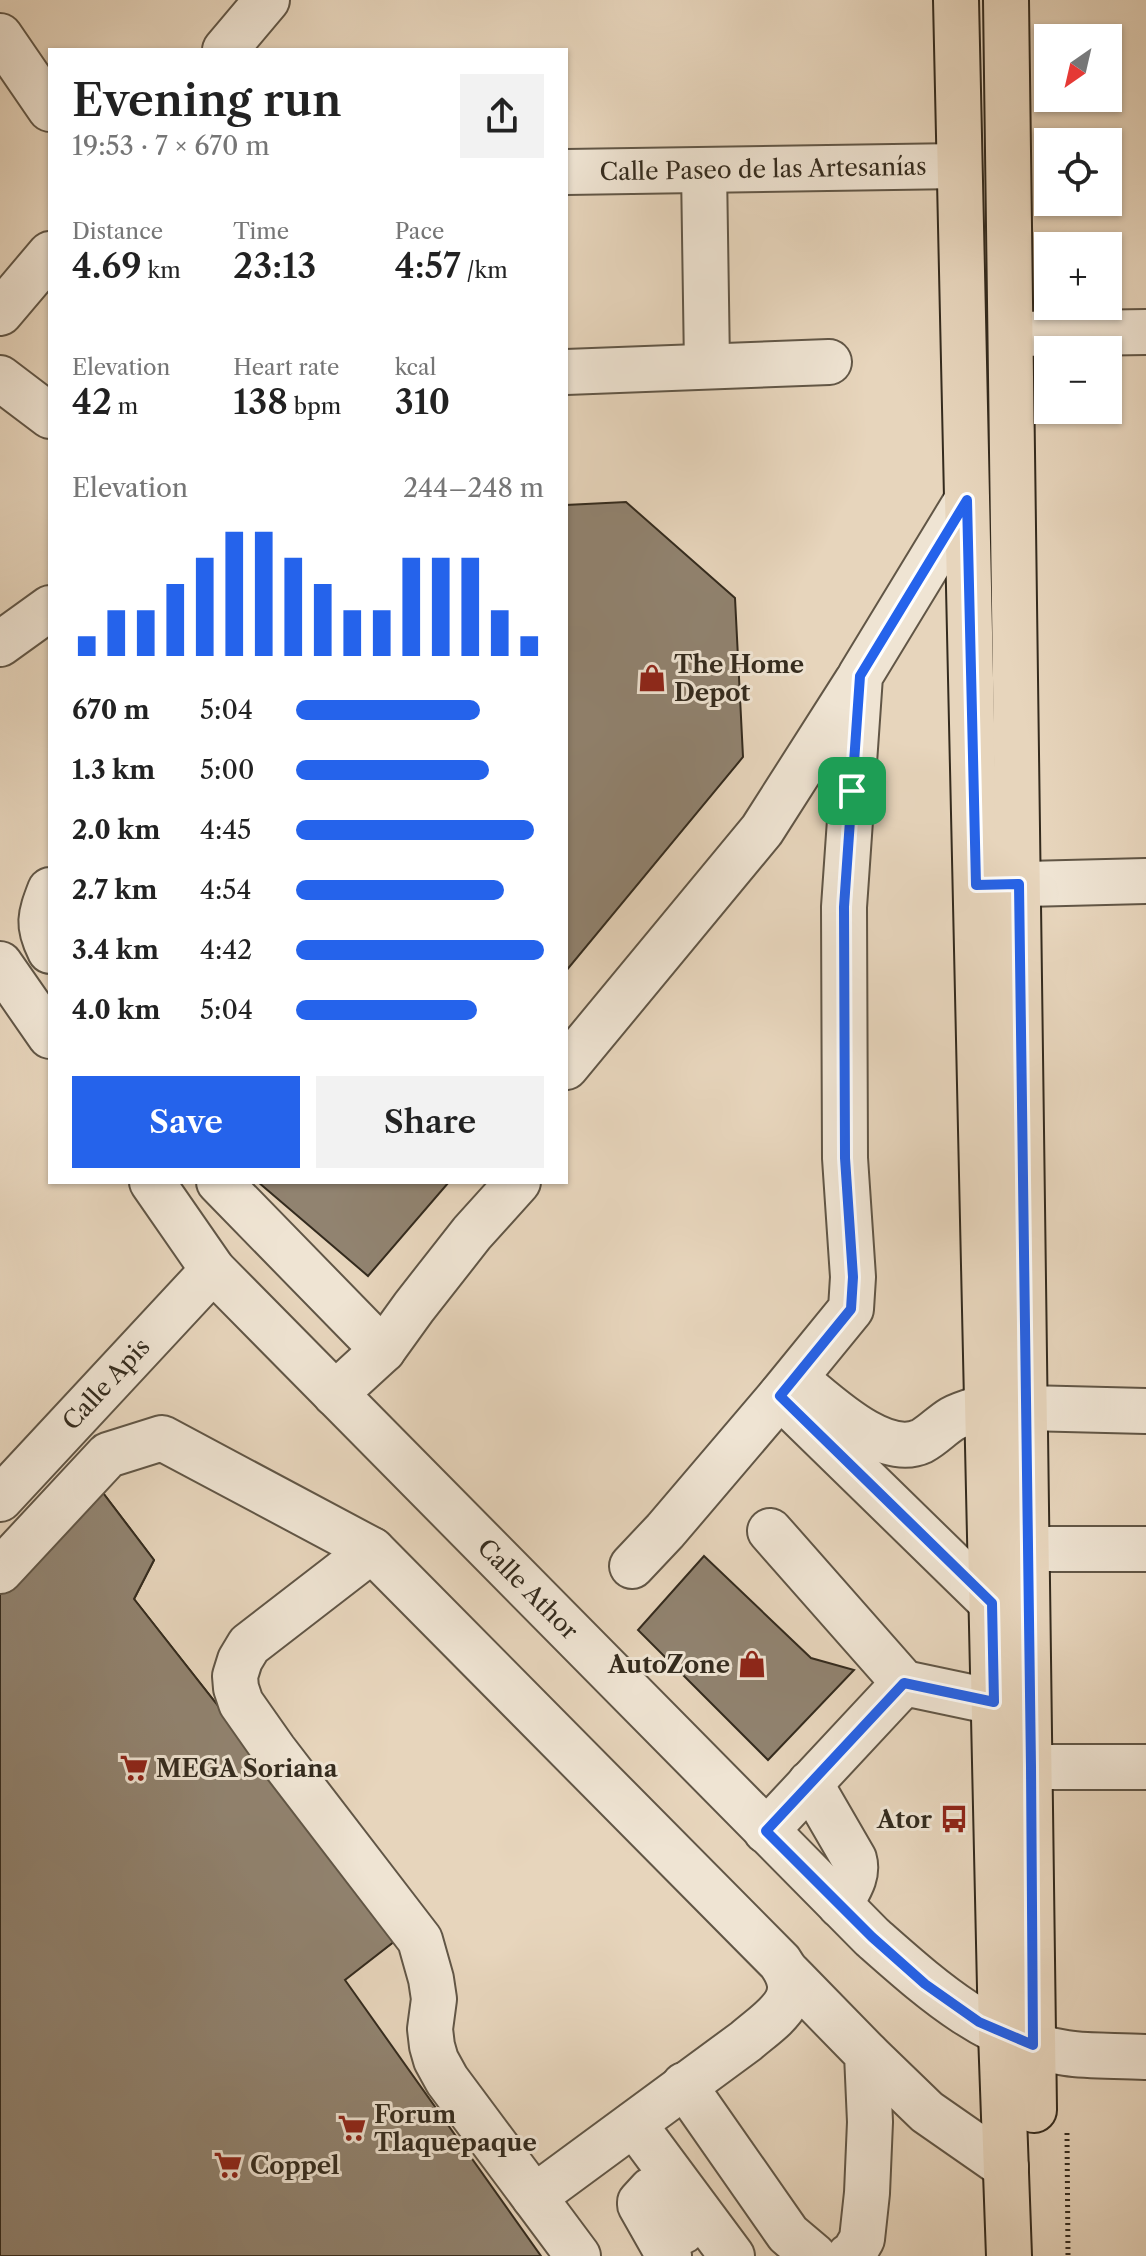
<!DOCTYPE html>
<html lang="en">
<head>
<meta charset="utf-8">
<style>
	body { margin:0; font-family:"Libre Caslon Text",serif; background:#f2f2f2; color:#222; height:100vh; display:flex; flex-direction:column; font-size:30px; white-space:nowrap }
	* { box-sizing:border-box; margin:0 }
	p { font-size:26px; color:#767676 }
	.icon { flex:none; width:44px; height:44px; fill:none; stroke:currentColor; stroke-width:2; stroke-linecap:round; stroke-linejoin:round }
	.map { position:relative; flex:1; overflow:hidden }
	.panel { position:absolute; left:48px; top:48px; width:520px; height:1136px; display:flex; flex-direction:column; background:#fff; border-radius:0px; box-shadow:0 2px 6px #0004 }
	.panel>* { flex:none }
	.needle { width:52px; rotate:214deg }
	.tools { position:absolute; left:1034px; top:24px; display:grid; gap:16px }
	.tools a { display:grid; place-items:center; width:88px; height:88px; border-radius:0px; background:#fff; box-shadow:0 2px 6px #0004; font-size:40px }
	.pin { position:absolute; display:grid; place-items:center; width:68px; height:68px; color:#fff; margin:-34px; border-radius:16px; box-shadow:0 4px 12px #0006 }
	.round { display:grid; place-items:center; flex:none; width:84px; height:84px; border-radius:0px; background:#f2f2f2 }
	.overview { display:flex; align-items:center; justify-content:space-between; height:136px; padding:0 24px }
	h1 { font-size:44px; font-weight:600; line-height:60px }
	.stats { display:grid; grid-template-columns:repeat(3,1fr); gap:12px; height:136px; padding:8px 24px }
	.stats div { display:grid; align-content:center }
	.stats b { font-size:34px; font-weight:600 }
	.stats small { font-size:22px; font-weight:400 }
	.stats p { font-size:22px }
	.chart { height:224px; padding:16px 24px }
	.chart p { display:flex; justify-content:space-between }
	.chart svg { width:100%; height:144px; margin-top:8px; stroke:#2563eb; stroke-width:6 }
	.cta { display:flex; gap:16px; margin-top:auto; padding:16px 24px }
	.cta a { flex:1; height:92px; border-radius:0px; background:#2563eb; color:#fff; font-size:32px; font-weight:600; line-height:92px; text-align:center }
	.cta a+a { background:#f2f2f2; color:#222 }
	ul { padding:0 24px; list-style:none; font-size:26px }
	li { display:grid; grid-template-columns:128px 96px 1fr; align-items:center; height:60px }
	li i { height:20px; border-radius:10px; background:#2563eb }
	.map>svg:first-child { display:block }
	.building { fill:#918370; stroke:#342b1e; stroke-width:2 }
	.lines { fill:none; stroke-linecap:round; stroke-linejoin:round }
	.minor-casing { stroke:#615646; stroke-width:48 }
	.major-casing { stroke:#342b1e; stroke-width:48 }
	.path { stroke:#342b1e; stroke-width:5; stroke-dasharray:2 4; stroke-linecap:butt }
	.minor { stroke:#efe4d3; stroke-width:44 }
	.major { stroke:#e7d5bc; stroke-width:44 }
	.route-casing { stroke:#fff; stroke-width:16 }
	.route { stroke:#2563eb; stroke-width:10 }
	.labels { text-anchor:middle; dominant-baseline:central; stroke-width:6; stroke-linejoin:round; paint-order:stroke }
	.street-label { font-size:24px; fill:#342b1e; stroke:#efe4d3 }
	.poi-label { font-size:24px; font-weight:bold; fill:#342b1e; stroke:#efe4d3; text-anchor:start }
</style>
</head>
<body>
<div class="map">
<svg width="1146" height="2256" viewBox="0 0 1146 2256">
	<rect width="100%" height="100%" fill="#e7d5bc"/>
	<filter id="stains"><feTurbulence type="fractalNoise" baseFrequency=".0025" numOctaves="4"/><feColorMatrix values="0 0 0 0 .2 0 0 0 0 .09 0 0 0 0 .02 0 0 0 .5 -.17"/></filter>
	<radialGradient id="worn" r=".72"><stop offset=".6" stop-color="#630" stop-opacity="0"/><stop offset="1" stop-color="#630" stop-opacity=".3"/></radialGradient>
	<!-- building -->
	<g class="building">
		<polygon points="626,502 735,598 743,757 566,971 566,505"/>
		<polygon points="258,1182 449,1182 368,1276"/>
		<polygon points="97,1485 154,1560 134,1599 400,1937 0,2231 0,1591"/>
		<polygon points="97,1485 154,1560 134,1599 400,1937 345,1980 541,2256 0,2256 0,1591"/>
		<polygon points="704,1556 811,1658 854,1670 768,1760 638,1630"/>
	</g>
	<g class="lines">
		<defs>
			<g id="minor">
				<polyline points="0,36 50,109"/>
				<polyline points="225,50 267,0"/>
				<polyline points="704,170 707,365"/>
				<polyline points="566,172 959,166"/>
				<polyline points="0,313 50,254"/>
				<polyline points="1011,334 1146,332"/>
				<polyline points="566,372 829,362"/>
				<polyline points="0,378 50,416"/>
				<polyline points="0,644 50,608"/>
				<polyline points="980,885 1146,881"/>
				<path d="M50,890c-10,26 -13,35 0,61"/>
				<polyline points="0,964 50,1036"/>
				<polyline points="566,1067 762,830 857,681"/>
				<path d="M152,1182l61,88 659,667c58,51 115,104 194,116 26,4 54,2 80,4"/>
				<polyline points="219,1182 383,1350"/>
				<path d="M802,1384c27,22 82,75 120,57 11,-6 20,-16 30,-22 11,-6 24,-9 36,-13"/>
				<polyline points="335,1394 383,1350 414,1307 472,1233 518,1182"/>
				<polyline points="780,1396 992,1603"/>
				<polyline points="1026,1408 1146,1411"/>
				<polyline points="0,1499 213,1270"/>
				<polyline points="770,1531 904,1683"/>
				<polyline points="1028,1549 1146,1549"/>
				<polyline points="372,1550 249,1645 240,1660 235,1676 236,1688 241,1703 274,1750 420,1940 431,1979 434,1999 430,2029 432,2046 436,2060 447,2080 578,2256"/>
				<polyline points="632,1566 665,1531 780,1396 851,1309 853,1277 845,1158 844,907 860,676 967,500"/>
				<path d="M0,1571l108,-116 54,-17 210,112 408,412c27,37 -6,55 -34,79l-212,156"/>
				<polyline points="1031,1767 1146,1767"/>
				<path d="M810,1783l44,76c5,17 -6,31 -14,46"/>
				<polyline points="766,1831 904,1683 994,1702"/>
				<polyline points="789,1974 867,2054 870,2122 867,2193 862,2239 854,2253 849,2256"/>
				<polyline points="867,2054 927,2112 1006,2167"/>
				<polyline points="684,2085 788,2234 814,2256"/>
				<polyline points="634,2124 732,2256"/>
				<polyline points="669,2256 640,2205 640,2202 651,2190 658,2193 683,2231"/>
			</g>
			<g id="major">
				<polyline points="956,0 1001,2033 1009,2256"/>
				<polyline points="1006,0 1034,2110"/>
			</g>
		</defs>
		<!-- minor casing -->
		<use href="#minor" class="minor-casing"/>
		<!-- major casing -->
		<use href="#major" class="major-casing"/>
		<!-- path -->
		<polyline class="path" points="1067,2133 1068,2256"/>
		<!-- minor -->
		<use href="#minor" class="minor"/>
		<!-- major -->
		<use href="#major" class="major"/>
	</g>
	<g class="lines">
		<defs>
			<polygon id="route" points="967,500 976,885 1019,884 1031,1767 1033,2045 979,2022 925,1984 872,1937 766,1831 904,1683 994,1702 992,1603 780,1396 851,1309 853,1277 845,1158 844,907 860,676"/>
		</defs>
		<!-- route casing -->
		<use href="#route" class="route-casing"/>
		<!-- route -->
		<use href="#route" class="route"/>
	</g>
	<!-- icons -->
	<defs>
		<symbol id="shop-bare" viewBox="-9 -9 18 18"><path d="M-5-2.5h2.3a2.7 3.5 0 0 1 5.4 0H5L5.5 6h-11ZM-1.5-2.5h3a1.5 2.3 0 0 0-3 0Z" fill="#8f2418" stroke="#efe4d3" stroke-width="2.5" paint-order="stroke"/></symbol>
		<symbol id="supermarket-bare" viewBox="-9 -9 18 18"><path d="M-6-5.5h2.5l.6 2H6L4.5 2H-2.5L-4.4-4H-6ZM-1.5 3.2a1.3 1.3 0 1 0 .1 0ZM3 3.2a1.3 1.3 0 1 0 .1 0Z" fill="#8f2418" stroke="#efe4d3" stroke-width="2.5" paint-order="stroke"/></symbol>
		<symbol id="bus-bare" viewBox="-9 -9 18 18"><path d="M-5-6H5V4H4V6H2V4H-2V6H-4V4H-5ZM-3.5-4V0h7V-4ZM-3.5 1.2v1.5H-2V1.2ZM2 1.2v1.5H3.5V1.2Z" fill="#8f2418" stroke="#efe4d3" stroke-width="2.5" paint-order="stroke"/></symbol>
	</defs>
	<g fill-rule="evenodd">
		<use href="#shop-bare" x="632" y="658" width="40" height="40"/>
		<use href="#shop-bare" x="732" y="1644" width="40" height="40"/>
		<use href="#supermarket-bare" x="114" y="1748" width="40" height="40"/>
		<use href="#bus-bare" x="934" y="1799" width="40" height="40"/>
		<use href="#supermarket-bare" x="332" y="2108" width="40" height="40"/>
		<use href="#supermarket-bare" x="208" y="2145" width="40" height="40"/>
	</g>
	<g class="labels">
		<!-- street labels -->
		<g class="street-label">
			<text transform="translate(763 169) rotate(-1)">Calle Paseo de las Artesanías</text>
			<text transform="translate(106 1384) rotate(-47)">Calle Apis</text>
			<text transform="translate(528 1589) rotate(45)">Calle Athor</text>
		</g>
		<!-- poi labels -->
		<g class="poi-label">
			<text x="674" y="664">The Home<tspan x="674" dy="28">Depot</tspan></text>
			<text x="730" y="1664" text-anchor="end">AutoZone</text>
			<text x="156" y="1768">MEGA Soriana</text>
			<text x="932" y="1819" text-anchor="end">Ator</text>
			<text x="374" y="2114">Forum<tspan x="374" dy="28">Tlaquepaque</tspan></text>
			<text x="250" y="2165">Coppel</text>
		</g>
	</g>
	<rect width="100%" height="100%" filter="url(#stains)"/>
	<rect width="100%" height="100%" fill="url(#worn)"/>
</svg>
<div class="tools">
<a><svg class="needle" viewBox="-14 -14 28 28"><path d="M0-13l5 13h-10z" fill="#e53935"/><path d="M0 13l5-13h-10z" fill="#767676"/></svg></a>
<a><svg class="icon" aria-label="locate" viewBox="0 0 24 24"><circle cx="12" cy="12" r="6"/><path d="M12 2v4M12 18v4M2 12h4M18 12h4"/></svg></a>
<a>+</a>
<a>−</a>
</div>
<div class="pin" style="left:852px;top:791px;background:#1e9e55"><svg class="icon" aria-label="arrive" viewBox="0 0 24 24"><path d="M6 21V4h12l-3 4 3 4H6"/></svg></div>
<section class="panel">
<div class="overview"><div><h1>Evening run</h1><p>19:53 · 7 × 670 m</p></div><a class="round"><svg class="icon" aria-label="share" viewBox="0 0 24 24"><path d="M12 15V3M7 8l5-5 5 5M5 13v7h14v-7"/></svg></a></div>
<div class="stats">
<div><p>Distance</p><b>4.69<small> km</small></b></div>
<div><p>Time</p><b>23:13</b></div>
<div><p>Pace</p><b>4:57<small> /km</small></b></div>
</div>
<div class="stats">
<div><p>Elevation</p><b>42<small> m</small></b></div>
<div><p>Heart rate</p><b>138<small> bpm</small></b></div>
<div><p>kcal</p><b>310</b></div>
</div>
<div class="chart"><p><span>Elevation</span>244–248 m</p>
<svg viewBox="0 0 160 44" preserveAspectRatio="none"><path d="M5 44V38M15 44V30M25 44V30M35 44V22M45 44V14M55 44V6M65 44V6M75 44V14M85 44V22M95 44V30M105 44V30M115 44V14M125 44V14M135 44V14M145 44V30M155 44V38"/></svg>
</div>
<ul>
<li><b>670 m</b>5:04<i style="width:74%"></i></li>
<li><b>1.3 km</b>5:00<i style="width:78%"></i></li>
<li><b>2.0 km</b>4:45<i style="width:96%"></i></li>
<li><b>2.7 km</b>4:54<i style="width:84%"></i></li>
<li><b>3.4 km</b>4:42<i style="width:100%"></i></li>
<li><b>4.0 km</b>5:04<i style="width:73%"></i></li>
</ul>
<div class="cta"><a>Save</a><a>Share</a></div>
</section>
</div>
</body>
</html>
